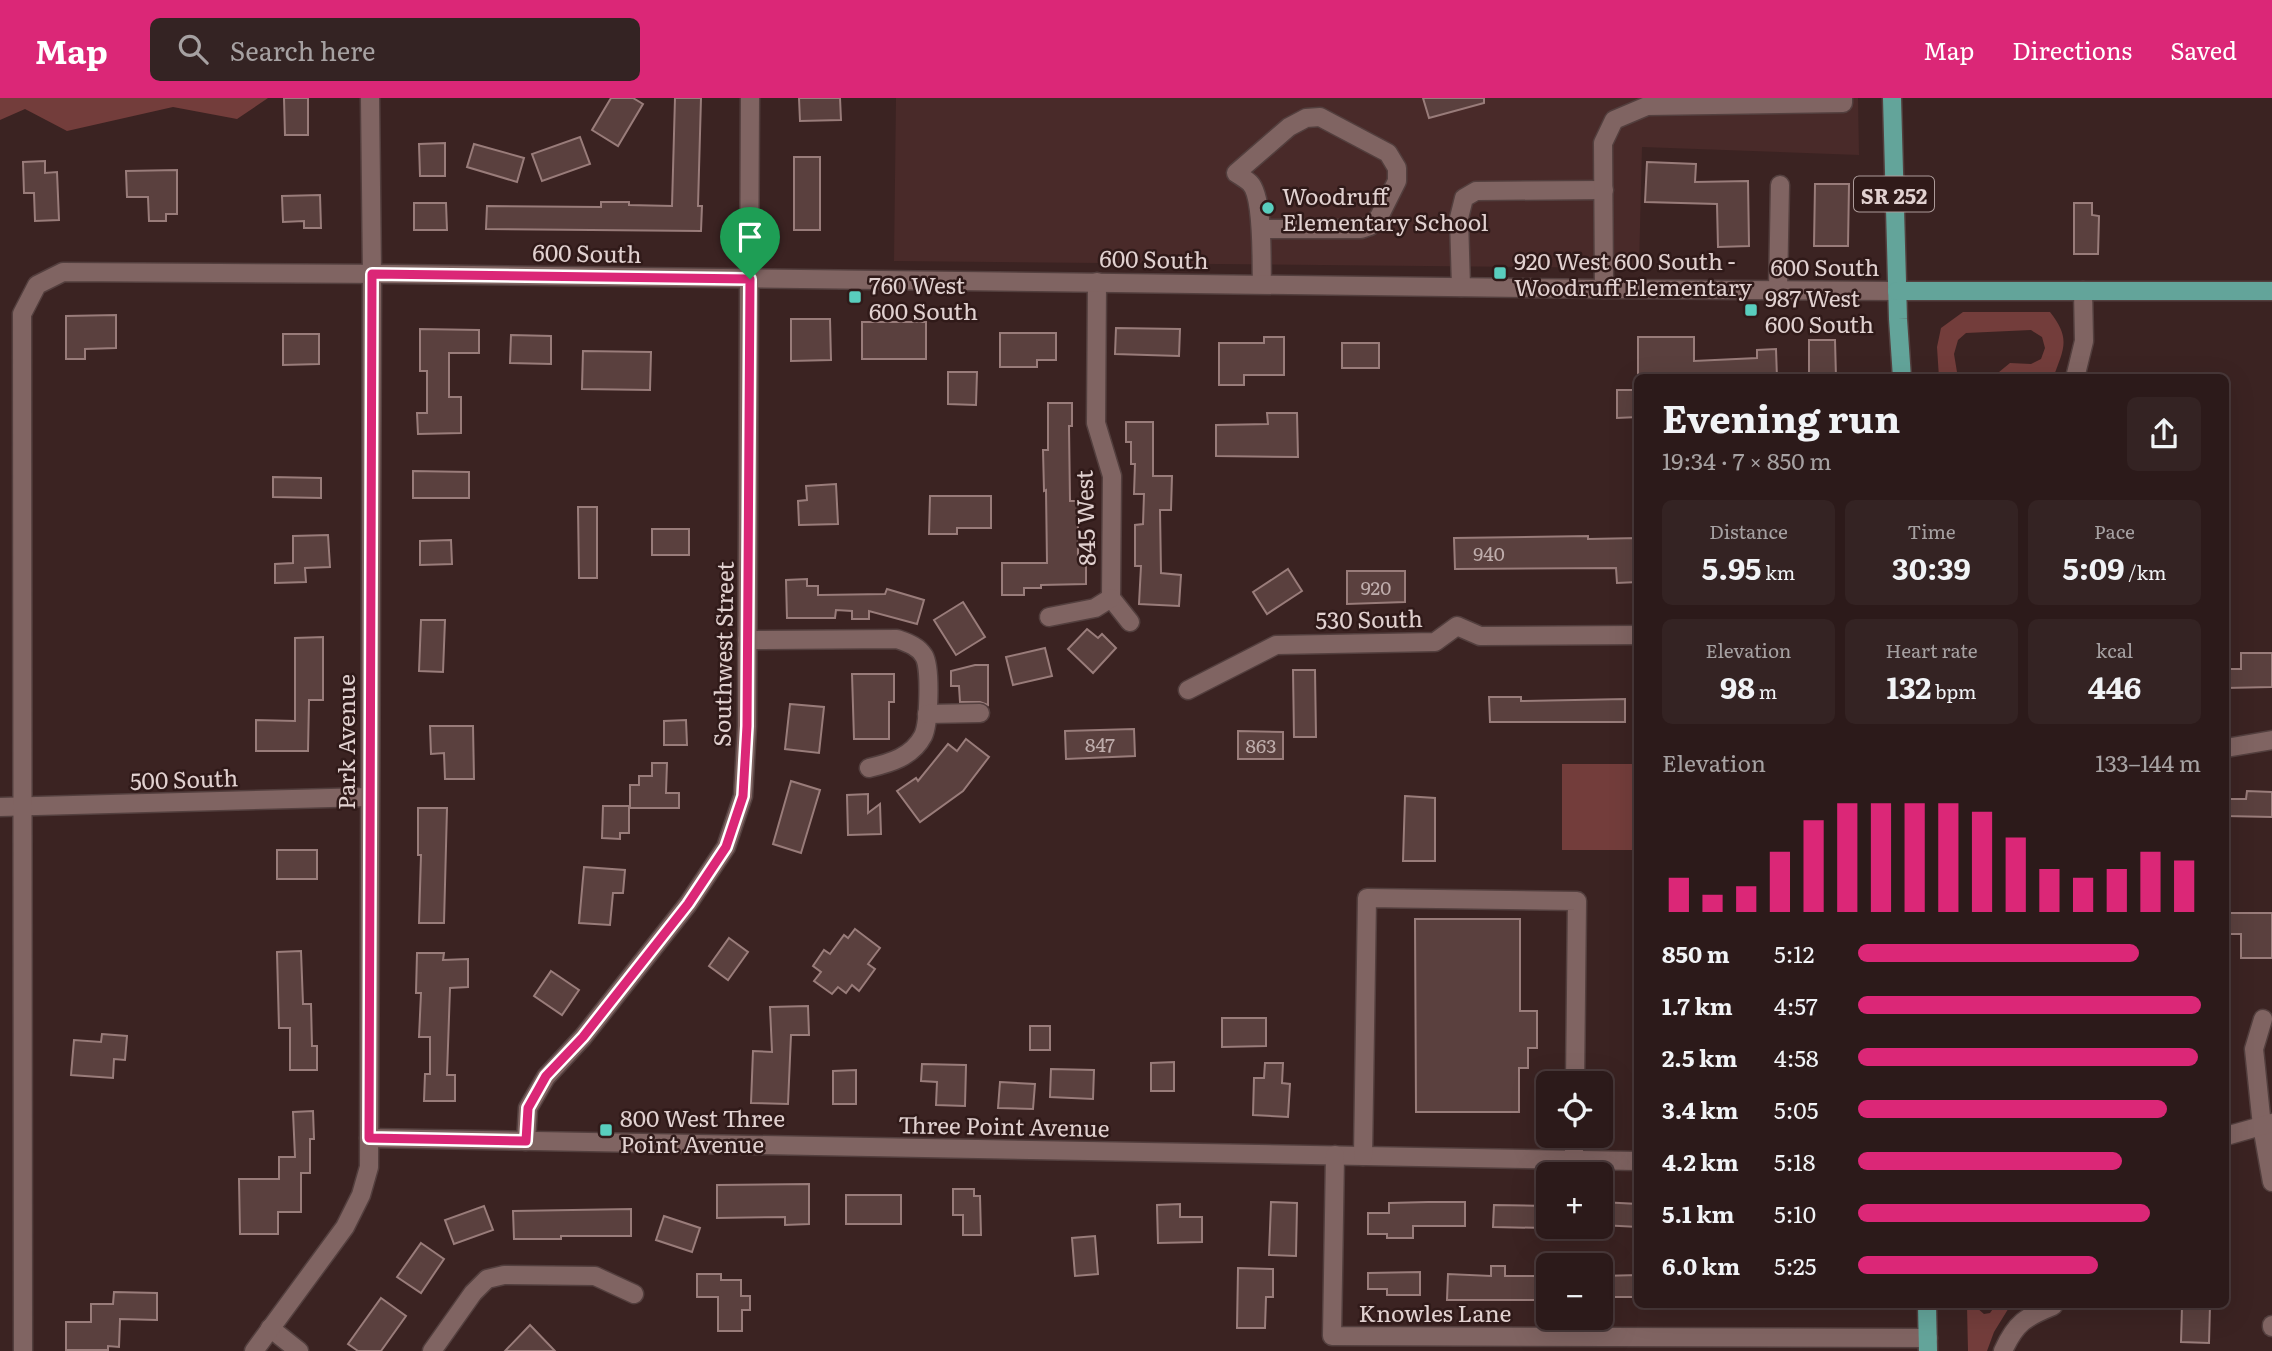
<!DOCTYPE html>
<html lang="en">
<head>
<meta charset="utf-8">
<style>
	body { margin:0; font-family:Literata,serif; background:#342323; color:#f1f3f6; height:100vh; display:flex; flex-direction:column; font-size:26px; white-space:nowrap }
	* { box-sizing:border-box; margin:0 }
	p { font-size:23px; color:#a6a1a2 }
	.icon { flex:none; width:38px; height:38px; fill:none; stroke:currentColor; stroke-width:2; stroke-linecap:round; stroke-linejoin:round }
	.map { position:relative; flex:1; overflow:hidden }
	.drawer { position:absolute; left:1634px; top:276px; width:595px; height:934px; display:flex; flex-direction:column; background:#2c1a1a; border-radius:10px; box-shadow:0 7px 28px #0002,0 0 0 2px #483839 }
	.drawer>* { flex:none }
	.controls { position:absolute; left:1536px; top:973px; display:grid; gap:14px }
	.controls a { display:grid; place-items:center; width:77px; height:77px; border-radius:10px; background:#2c1a1a; box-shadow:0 7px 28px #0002,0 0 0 2px #483839; font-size:35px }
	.pin { position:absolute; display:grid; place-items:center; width:60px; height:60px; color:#fff; margin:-72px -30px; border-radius:50% 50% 50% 0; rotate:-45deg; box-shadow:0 0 7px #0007 }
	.pin .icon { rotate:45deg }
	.round { display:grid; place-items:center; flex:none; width:74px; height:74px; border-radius:10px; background:#342323 }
	.head { display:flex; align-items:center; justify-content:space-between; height:119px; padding:0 28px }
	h1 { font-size:38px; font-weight:700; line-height:52px }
	.metrics { display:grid; grid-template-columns:repeat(3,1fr); gap:10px; height:119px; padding:7px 28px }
	.metrics div { display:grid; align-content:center; border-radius:10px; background:#342323; text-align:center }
	.metrics b { font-size:30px; font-weight:700 }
	.metrics small { font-size:19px; font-weight:400 }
	.metrics p { font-size:19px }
	.chart { height:196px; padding:14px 28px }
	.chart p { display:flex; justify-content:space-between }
	.chart svg { width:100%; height:126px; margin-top:7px; stroke:#db2777; stroke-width:6 }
	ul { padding:0 28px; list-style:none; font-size:23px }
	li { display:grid; grid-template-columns:112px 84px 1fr; align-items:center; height:52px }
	li i { height:18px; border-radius:9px; background:#db2777 }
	header { display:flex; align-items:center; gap:42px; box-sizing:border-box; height:98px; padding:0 35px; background:#db2777; color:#fff }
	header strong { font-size:33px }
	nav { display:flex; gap:38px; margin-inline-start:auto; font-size:24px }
	.search { width:490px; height:63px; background:#342323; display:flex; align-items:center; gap:18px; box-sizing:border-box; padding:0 24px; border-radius:10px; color:#a6a1a2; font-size:26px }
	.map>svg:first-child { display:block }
	.built { fill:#492a29 }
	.green { fill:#733d3b }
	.building { fill:#5a403e; stroke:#997c7a; stroke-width:2 }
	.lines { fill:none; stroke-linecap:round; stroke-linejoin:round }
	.minor-casing { stroke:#533f3e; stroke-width:21 }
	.major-casing { stroke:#533f3e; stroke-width:21 }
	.minor { stroke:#806462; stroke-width:18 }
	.major { stroke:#63a49a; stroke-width:18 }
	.route-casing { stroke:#fff; stroke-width:14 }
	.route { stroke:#db2777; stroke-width:9 }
	.poi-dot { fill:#59cebe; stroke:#301a19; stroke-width:2.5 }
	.labels { text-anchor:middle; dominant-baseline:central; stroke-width:5; stroke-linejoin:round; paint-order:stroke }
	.number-label { font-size:19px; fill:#bfadac }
	.shield { fill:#301a19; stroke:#ac9a99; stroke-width:2 }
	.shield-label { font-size:21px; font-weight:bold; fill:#e1d1d0 }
	.poi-label { font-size:23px; fill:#e1d1d0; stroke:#301a19; text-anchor:start }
	.street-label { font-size:23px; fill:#e1d1d0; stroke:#301a19 }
</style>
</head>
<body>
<header>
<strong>Map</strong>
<div class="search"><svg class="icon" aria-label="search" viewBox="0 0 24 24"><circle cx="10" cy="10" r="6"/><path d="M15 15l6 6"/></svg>Search here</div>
<nav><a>Map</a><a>Directions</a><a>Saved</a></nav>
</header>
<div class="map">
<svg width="2272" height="1253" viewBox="0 0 2272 1253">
	<rect width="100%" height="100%" fill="#3b2322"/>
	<!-- built -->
	<polygon class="built" points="896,0 1858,0 1859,57 1642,49 1639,170 894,163"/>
	<!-- green -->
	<g class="green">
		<polygon points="0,0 268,0 237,21 173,9 67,33 25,11 0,22"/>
		<path d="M1963,214h87c21,27 14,36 3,66h-55l1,-6 11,-9 21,1 10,-5 4,-11 -3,-11 -11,-7 -65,3 -8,7 -4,14 4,24h-19l-2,-31 4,-19z"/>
		<rect x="1562" y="666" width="76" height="86"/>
		<polygon points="1967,1208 1976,1208 1977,1210 1984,1216 1990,1215 1995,1208 2010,1208 1994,1234 1987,1253 1968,1253"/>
	</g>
	<!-- building -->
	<g class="building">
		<polygon points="284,0 308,0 308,37 285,37"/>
		<polygon points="611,0 633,0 643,6 618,48 592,32"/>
		<polygon points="675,0 701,0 698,108 702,108 701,133 486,131 487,108 601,109 601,104 629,104 629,107 672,108"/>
		<polygon points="799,0 840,0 841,22 800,23"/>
		<polygon points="1423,0 1484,0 1484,5 1429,20"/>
		<polygon points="580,39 590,66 542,83 532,56"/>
		<polygon points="445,45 445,78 420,78 419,46"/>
		<polygon points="474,46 524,60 517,84 467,69"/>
		<rect x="794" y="59" width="26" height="73"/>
		<polygon points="45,63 45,75 57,74 59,122 35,123 34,95 24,95 23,64"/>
		<polygon points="1647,64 1696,66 1695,84 1748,83 1749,148 1718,149 1717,106 1645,104"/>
		<polygon points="177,72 177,116 166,116 166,123 149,123 148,99 127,99 126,73"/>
		<polygon points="1815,86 1849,86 1848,148 1814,148"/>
		<polygon points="320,97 321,130 304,130 304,123 283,124 282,98"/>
		<polygon points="414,105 446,105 447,132 414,132"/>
		<polygon points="2074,105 2092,105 2092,117 2099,118 2098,156 2074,156"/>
		<polygon points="116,217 116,250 85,251 85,261 66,261 66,218"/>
		<polygon points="791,221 830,221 831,262 791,263"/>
		<rect x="862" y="224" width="64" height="37"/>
		<polygon points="1116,230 1180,231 1179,258 1115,256"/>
		<polygon points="420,231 479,232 479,255 449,255 449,299 461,299 461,335 418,336 417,315 427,315 427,273 420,273"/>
		<polygon points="1000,235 1056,235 1056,262 1037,262 1037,269 1000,269"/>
		<polygon points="283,236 319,236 319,266 283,267"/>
		<polygon points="511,237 551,238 551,266 510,265"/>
		<polygon points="1264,239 1284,239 1284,277 1244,277 1244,287 1219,287 1219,245 1264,245"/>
		<polygon points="1638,239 1694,239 1694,263 1757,260 1757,252 1776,251 1777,280 1638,280"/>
		<polygon points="1809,242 1835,242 1836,280 1809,280"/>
		<rect x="1342" y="245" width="37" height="25"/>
		<polygon points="583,253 651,254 650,292 582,291"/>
		<polygon points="948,274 977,274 976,307 948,306"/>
		<polygon points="1617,292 1638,292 1638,319 1617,320"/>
		<polygon points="1048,305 1072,305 1072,328 1069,328 1070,403 1078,403 1078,457 1086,457 1086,486 1041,487 1041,490 1024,490 1024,497 1002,497 1002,465 1047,465 1046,392 1044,393 1043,352 1048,352"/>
		<polygon points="1267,315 1297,315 1298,359 1216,358 1216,327 1268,326"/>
		<polygon points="1126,324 1153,324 1153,378 1172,378 1171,412 1160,412 1161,475 1181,477 1179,508 1139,506 1141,468 1135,468 1135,427 1143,426 1144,396 1134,396 1135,366 1131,366 1131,344 1126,344"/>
		<polygon points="413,373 469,374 469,400 413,400"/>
		<polygon points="273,379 321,380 321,400 273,399"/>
		<polygon points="836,386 838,426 799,427 798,403 807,402 806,388"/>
		<polygon points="930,398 991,398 991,430 957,430 957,436 929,436"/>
		<polygon points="578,409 597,409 597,480 579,480"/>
		<rect x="652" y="431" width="37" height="26"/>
		<polygon points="328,437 330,469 305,470 306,484 275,485 275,466 293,465 293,438"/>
		<polygon points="1588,438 1588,441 1638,440 1638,484 1617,485 1616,470 1455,471 1454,440"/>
		<polygon points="451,442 452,466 420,467 420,443"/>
		<polygon points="1288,471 1302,493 1267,516 1253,494"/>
		<polygon points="1347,473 1405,473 1405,504 1347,506"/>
		<polygon points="807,481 807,488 818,488 818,497 885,496 887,491 924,502 917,526 869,513 869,521 852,521 852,513 836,512 835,520 787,520 786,482"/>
		<polygon points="963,504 985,539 956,557 934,522"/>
		<polygon points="421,522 445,522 443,574 419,573"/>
		<polygon points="1087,531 1098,540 1102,536 1116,550 1093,575 1068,551"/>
		<polygon points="323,539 323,602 309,602 308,653 256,653 256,622 295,623 295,540"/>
		<polygon points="1045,550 1052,578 1013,587 1006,559"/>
		<polygon points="2241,555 2272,555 2272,589 2226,590 2226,571 2241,571"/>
		<polygon points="975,567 988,567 988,607 980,604 960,604 959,588 951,588 951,573"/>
		<polygon points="1293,572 1315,572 1316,639 1294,639"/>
		<polygon points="852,576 894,576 894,604 889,604 889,641 854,641"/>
		<polygon points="1489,599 1521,599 1521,603 1625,601 1625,624 1490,624"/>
		<polygon points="790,606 824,609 819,655 785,651"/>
		<polygon points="686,622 687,647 664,647 664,623"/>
		<polygon points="430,628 473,628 474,681 445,681 444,655 431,656"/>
		<polygon points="1134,631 1135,658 1066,661 1065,633"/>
		<polygon points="1238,633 1283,634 1283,661 1238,661"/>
		<polygon points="966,641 989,659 963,693 920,724 897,693 916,680 918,683 948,646 957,653"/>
		<polygon points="652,665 667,665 666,695 679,695 679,710 630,710 630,687 639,687 639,678 652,678"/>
		<polygon points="791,683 820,692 801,755 773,746"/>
		<polygon points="2247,693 2272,694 2272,719 2226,718 2226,701 2246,701"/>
		<polygon points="868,696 868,715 880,706 881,736 848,737 847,697"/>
		<polygon points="1405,698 1435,700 1435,763 1403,763"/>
		<polygon points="603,708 629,708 629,735 620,735 620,741 602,740"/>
		<polygon points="418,710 447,710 444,825 419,825 421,757 418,757"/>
		<rect x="277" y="752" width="40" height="29"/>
		<polygon points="584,769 625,772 623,795 613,795 610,827 579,825"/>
		<polygon points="2226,815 2272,815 2272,860 2241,860 2241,836 2226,836"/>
		<polygon points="1415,821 1520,821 1520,913 1537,913 1537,950 1528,950 1528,970 1519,970 1519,1014 1416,1014"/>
		<polygon points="855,831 880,850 868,866 875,871 859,893 852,887 846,895 838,889 832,896 814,883 821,874 813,868 824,852 830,856 844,837 848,840"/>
		<polygon points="729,840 748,854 728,882 709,868"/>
		<polygon points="301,853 303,906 311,906 312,948 317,948 317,972 290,972 290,930 279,930 277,854"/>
		<polygon points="417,855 444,855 443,862 468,861 468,889 450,890 447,977 455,977 455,1003 424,1003 425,976 430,976 430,939 419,939 421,895 416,895"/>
		<polygon points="551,873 579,892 562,917 534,898"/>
		<polygon points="808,908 809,937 791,937 788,1006 751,1005 753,953 772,954 770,909"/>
		<polygon points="1222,920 1266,920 1266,948 1222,949"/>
		<rect x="1030" y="928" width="20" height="24"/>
		<polygon points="102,936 127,938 125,962 114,961 113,980 71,977 74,942 101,944"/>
		<polygon points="1174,964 1174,993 1151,993 1151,965"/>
		<polygon points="1265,965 1283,965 1282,985 1290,986 1288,1019 1253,1017 1254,980 1264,980"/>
		<polygon points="922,966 966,967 965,1008 936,1007 937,984 921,983"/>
		<polygon points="1051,971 1094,972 1093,1001 1050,999"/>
		<polygon points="856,972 856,1006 833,1006 833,973"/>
		<polygon points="1000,984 1035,986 1033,1011 998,1010"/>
		<polygon points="313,1013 314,1041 310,1041 310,1075 301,1075 301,1114 278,1114 278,1136 240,1136 239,1081 279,1081 279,1059 295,1059 293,1014"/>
		<polygon points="809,1086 809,1126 785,1127 785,1119 717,1120 717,1087"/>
		<polygon points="953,1091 974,1091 974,1098 980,1098 981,1137 963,1137 963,1117 953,1117"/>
		<rect x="846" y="1097" width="55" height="29"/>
		<polygon points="1271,1104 1297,1105 1296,1158 1269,1157"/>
		<polygon points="1428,1104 1465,1104 1465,1128 1413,1128 1413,1140 1387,1140 1387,1136 1368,1136 1368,1115 1389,1115 1389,1105"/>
		<polygon points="1601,1104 1638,1106 1638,1129 1601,1127"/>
		<polygon points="1180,1106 1180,1119 1202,1119 1202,1144 1158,1145 1157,1107"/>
		<polygon points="1494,1107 1546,1108 1545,1130 1493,1129"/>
		<polygon points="484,1108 493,1132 454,1146 445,1122"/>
		<polygon points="631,1111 631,1138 561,1138 561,1141 514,1141 513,1113"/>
		<polygon points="664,1118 700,1130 692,1154 656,1142"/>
		<polygon points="1095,1138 1098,1176 1075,1178 1072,1140"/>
		<polygon points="421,1145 444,1161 421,1195 397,1179"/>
		<polygon points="1491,1168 1505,1168 1505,1178 1545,1178 1545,1202 1447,1202 1448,1176 1491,1178"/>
		<polygon points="1238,1170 1273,1171 1273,1199 1266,1199 1265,1230 1237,1230"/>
		<polygon points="1420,1174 1420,1197 1387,1197 1387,1191 1368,1191 1368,1175"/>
		<polygon points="697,1176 721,1176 721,1182 741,1182 741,1198 750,1198 750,1212 742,1212 742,1233 718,1233 718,1199 697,1199"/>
		<polygon points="1638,1177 1638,1199 1601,1199 1601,1178"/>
		<polygon points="114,1194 157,1195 157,1222 120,1221 119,1249 108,1248 108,1252 66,1252 66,1224 91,1224 91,1206 113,1206"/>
		<polygon points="381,1200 406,1218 381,1253 358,1253 348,1246"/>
		<polygon points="2182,1208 2210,1208 2209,1245 2181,1244"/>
		<polygon points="530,1227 555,1253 505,1253"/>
	</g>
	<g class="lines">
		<defs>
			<g id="minor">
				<path d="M1261,131h100l9,-3 9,-9 18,-36v-13l-9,-15 -68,-36 -14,1 -17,9 -53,46c4,3 10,6 14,10 14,14 11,80 12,101"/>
				<polyline points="1097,184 1096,325 1112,378 1111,500 1130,524"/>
				<polyline points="1461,189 1459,120 1464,100 1476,93 1604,92"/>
				<polyline points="1604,191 1603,45 1614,22 1647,8 1843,5 1843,0"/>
				<polyline points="1778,192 1780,87"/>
				<polyline points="2075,280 2084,243 2083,193"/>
				<polyline points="1049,519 1095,510 1111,500"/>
				<path d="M747,542l150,-1c11,4 21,7 27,17 7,12 5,68 -1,80 -11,21 -33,27 -54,32"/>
				<polyline points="1188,592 1276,547 1435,544 1457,528 1480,538 1638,537"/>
				<polyline points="927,616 980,615"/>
				<polyline points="2226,650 2272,642"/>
				<polyline points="0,709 369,699"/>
				<polyline points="2263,921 2254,951 2262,1028 2272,1084"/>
				<polyline points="2226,1038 2272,1025"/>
				<polyline points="369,1040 1638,1063"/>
				<polyline points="526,1043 528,1010 546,979 583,939 688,806 726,749 743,698 747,628 750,0"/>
				<polyline points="1335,1057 1332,1238 1928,1240"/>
				<polyline points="1363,1058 1367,800 1577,803 1575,985"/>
				<polyline points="1574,1062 1574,1038"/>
				<polyline points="2272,1229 2272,1227"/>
				<polyline points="270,1230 299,1253"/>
				<polyline points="23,1253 22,216 37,187 63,174 396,176 1604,191 1897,193"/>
				<polyline points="254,1253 345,1129 361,1097 369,1069 372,176 370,0"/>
				<polyline points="432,1253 473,1195 487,1181 504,1177 595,1178 634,1196"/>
				<path d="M2003,1253c13,-29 23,-34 50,-45"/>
			</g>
			<g id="major">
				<polyline points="1892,0 1898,221 1902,280"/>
				<polyline points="1897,193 2272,193"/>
				<polyline points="1927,1208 1928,1253"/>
			</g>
		</defs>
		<!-- minor casing -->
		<use href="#minor" class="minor-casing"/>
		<!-- major casing -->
		<use href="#major" class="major-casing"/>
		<!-- minor -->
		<use href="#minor" class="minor"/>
		<!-- major -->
		<use href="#major" class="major"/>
	</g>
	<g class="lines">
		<defs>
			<polygon id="route" points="372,176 750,181 747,628 743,698 726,749 688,806 583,939 546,978 528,1010 526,1043 369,1040"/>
		</defs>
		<!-- route casing -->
		<use href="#route" class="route-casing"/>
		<!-- route -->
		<use href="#route" class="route"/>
	</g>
	<!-- markers -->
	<g class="poi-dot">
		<circle cx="1268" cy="110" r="7"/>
		<rect x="1493" y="168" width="14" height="14" rx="3.5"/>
		<rect x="848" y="192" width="14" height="14" rx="3.5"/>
		<rect x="1744" y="205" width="14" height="14" rx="3.5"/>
		<rect x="599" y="1025" width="14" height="14" rx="3.5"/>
	</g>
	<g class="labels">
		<!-- number labels -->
		<g class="number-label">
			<text x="1489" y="455">940</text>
			<text x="1376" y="489">920</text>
			<text x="1100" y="646">847</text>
			<text x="1261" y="647">863</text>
		</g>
		<!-- shield labels -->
		<rect class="shield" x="1854" y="78.5" width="80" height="35" rx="5"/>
		<g class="shield-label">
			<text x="1894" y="96">SR 252</text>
		</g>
		<!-- poi labels -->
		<g class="poi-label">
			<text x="1282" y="97">Woodruff<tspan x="1282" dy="26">Elementary School</tspan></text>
			<text x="1514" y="162">920 West 600 South -<tspan x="1514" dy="26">Woodruff Elementary</tspan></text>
			<text x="869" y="186">760 West<tspan x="869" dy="26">600 South</tspan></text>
			<text x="1765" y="199">987 West<tspan x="1765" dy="26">600 South</tspan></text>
			<text x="620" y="1019">800 West Three<tspan x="620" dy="26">Point Avenue</tspan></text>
		</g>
		<!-- street labels -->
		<g class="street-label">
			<text transform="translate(587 154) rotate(1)">600 South</text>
			<text transform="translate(1154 160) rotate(1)">600 South</text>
			<text x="1825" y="168">600 South</text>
			<text transform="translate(1084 420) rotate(-92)">845 West</text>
			<text transform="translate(1369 520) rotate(-1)">530 South</text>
			<text transform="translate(722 556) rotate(-89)">Southwest Street</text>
			<text transform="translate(345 644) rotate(-90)">Park Avenue</text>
			<text transform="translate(184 680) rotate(-2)">500 South</text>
			<text transform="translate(1004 1027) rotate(1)">Three Point Avenue</text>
			<text x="1435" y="1214">Knowles Lane</text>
		</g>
	</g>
</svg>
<div class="controls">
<a><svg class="icon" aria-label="locate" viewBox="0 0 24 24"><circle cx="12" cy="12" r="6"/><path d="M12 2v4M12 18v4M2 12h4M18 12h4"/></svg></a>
<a>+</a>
<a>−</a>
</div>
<div class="pin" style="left:750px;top:181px;background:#1e9e55"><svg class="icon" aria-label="arrive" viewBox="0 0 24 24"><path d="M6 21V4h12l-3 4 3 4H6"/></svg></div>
<section class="drawer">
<div class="head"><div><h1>Evening run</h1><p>19:34 · 7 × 850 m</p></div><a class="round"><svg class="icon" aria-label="share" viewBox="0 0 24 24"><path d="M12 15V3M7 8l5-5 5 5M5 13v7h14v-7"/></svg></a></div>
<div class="metrics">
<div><p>Distance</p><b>5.95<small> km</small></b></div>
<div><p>Time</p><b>30:39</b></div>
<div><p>Pace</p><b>5:09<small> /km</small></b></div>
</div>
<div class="metrics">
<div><p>Elevation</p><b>98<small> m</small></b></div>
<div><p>Heart rate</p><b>132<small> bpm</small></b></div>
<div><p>kcal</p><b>446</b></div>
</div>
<div class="chart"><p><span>Elevation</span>133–144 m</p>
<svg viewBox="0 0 160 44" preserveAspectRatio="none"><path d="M5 44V32M15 44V38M25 44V35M35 44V23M45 44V12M55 44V6M65 44V6M75 44V6M85 44V6M95 44V9M105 44V18M115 44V29M125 44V32M135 44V29M145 44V23M155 44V26"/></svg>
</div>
<ul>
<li><b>850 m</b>5:12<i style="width:82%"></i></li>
<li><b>1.7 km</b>4:57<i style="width:100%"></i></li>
<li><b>2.5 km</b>4:58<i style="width:99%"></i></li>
<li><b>3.4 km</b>5:05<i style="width:90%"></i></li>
<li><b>4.2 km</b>5:18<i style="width:77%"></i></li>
<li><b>5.1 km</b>5:10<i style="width:85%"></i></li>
<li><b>6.0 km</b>5:25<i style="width:70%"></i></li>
</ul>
</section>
</div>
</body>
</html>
